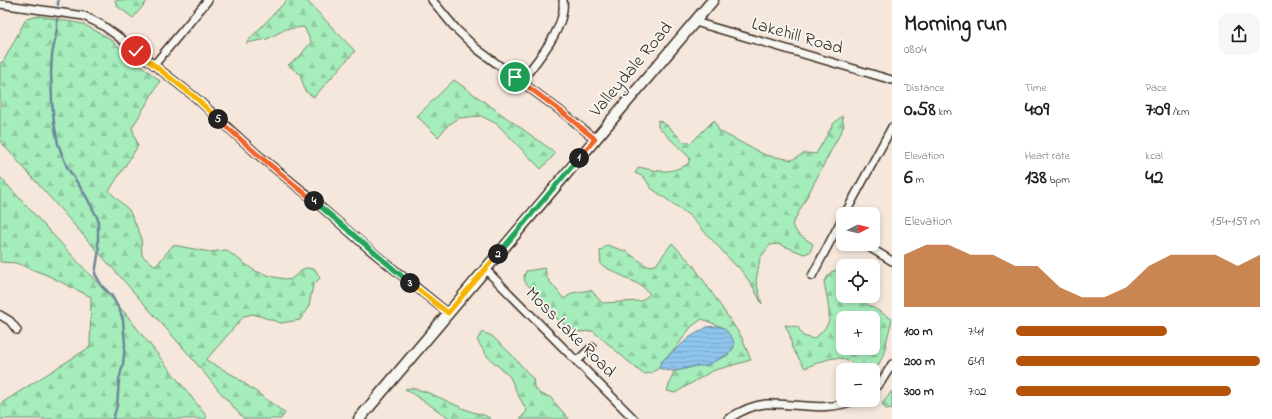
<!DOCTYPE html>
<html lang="en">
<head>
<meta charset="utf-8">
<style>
	body { margin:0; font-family:"Indie Flower",sans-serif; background:#f6f6f6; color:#202124; height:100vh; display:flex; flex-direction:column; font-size:15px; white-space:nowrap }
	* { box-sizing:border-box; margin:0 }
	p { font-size:13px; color:#757577 }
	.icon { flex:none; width:22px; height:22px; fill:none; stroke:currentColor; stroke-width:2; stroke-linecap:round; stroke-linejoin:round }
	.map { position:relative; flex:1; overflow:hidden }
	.drawer { display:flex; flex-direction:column; background:#fff; width:380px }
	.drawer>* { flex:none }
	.needle { width:26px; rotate:83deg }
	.controls { position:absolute; left:836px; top:207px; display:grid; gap:8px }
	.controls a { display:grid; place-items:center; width:44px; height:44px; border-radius:8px; background:#fff; box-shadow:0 2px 6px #0003; font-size:20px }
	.pin { position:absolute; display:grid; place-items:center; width:34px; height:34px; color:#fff; margin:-17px; border:2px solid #fff; border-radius:50%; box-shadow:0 1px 4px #0007 }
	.km { position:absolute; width:20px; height:20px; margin:-10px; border-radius:50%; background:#222; color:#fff; font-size:11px; line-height:20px; text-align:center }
	.round { display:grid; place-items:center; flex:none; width:42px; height:42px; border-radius:12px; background:#f6f6f6 }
	.headline { display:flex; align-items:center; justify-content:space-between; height:68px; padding:0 12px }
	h1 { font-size:22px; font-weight:700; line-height:30px }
	.figures { display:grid; grid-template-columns:repeat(3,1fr); gap:6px; height:68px; padding:4px 12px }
	.figures div { display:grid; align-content:center }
	.figures b { font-size:20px; font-weight:700 }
	.figures small { font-size:11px; font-weight:400 }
	.figures p { font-size:11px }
	.chart { height:112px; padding:8px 12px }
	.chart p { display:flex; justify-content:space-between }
	.chart svg { width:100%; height:72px; margin-top:4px; fill:#b45309; opacity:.7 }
	ul { padding:0 12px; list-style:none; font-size:13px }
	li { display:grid; grid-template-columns:64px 48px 1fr; align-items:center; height:30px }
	li i { height:10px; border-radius:5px; background:#b45309 }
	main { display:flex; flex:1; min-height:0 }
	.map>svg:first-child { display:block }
	.forest { fill:url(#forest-firs); stroke:#708c6c; fill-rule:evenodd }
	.water { fill:url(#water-rules); stroke:#6d879a }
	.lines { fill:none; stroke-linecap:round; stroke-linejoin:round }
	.stream { stroke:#6d879a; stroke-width:2.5 }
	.street-casing { stroke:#3b2a1e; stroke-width:10 }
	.secondary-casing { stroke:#3b2a1e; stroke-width:13 }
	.street { stroke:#f6f6f2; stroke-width:7 }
	.secondary { stroke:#f6f6f2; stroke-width:10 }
	.split-1-casing { stroke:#fff; stroke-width:8 }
	.split-2-casing { stroke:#fff; stroke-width:8 }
	.split-3-casing { stroke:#fff; stroke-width:8 }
	.split-4-casing { stroke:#fff; stroke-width:8 }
	.split-5-casing { stroke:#fff; stroke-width:8 }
	.split-6-casing { stroke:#fff; stroke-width:8 }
	.split-1 { stroke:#f0652b; stroke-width:5 }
	.split-2 { stroke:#22a559; stroke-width:5 }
	.split-3 { stroke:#f5b400; stroke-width:5 }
	.split-4 { stroke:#22a559; stroke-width:5 }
	.split-5 { stroke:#f0652b; stroke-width:5 }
	.split-6 { stroke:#f5b400; stroke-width:5 }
	.labels { text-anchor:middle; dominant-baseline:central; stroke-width:3.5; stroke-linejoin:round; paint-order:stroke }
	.street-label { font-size:18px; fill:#3b2a1e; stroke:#f6f6f2 }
</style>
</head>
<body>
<main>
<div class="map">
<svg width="892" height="419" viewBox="0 0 892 419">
	<defs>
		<pattern id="forest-firs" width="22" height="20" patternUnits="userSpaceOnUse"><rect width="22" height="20" fill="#a5edbb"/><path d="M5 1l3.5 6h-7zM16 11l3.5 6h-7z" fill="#8fcba0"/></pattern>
		<pattern id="water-rules" width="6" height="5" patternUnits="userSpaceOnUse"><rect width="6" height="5" fill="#8ec5ed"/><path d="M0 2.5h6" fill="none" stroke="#7ba9cb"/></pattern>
	</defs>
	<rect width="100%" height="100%" fill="#f5e7db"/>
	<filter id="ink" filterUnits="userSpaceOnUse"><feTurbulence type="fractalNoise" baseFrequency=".025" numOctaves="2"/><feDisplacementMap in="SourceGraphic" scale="8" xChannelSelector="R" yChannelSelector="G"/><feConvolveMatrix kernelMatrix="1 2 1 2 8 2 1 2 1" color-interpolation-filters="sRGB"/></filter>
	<g filter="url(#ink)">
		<!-- forest -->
		<g class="forest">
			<polygon points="115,0 148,0 133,18 117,6"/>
			<polygon points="287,0 306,0 355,51 314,97 305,91 300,74 288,65 300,56 311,42 304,27 286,29 267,39 246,43"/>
			<polygon points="39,16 83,24 107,37 160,81 132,128 138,146 109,191 129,210 141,236 142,256 156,266 173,245 210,252 226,250 255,271 274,277 290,280 305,268 315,269 320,278 313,285 309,306 300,320 281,323 253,314 244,316 206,360 233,375 285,413 281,419 244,419 220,392 185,350 0,141 0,63 3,62 26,19"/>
			<polygon points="454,80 553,151 555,154 541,169 497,124 481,116 459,118 448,125 438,137 417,116"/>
			<path d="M842,116l2,10 -52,99 6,9 15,10 -3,8 -6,2 -25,-10 -9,1 -10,13 -4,23 6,23 -10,-19 -14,-19 -1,1 -47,-51 -39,-28 -7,-11 -9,-4 4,-6c21,5 30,7 49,-3l2,-6 -32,-31v-7l10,6 16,16 7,1 23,-23 5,11 46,24 27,5 13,-7 11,1 18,-31z"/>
			<polygon points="0,177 125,313 204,413 207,417 205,419 0,419 0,404 90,347 91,297 49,276 16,263 0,262"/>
			<path d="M672,243l21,22 48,71 10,24 -39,11 -37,22 -8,-2 7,-20c9,-1 47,-11 54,-16 2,-2 4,-6 6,-8l-12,-20 -20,-8 -11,8 -16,22 -14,13 -2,6 -8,5 -8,1 -50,-43 -14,1 -19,-10 -17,-21 -18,-19 -1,-6 2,-5 19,-3 2,10 17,21 8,-6 19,-3 11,13 39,-2 9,-7 -8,-8 -41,-21 -1,-14 7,-6 20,7 20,14 9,-1z"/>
			<path d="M843,268v28h24l-2,7 27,16 -9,37 -9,17 -1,-3h-12c-20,-20 -33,-11 -56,-2l-13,-20 -2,-13 -5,-10 13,2 5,9 11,3c5,-5 14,-12 15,-19 1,-10 -3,-28 -5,-38l7,-10zM843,318h30v30h-30z"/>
			<polygon points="482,332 492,336 511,354 533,379 534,387 540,394 550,397 569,419 520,419 527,411 518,395 510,377 487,356 477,340"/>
			<path d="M412,388c20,4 39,16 58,23 7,3 15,3 21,8h-40l-46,-30z"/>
			<polygon points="892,391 892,408 886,409 882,404"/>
		</g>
		<!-- water -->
		<path class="water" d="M718,326c6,1 8,4 12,9 11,14 -3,20 -15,26 -3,1 -7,5 -11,5 -3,1 -5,-1 -9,0 -12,3 -23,8 -36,2l2,-6 29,-25 17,-10z"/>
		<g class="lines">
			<!-- stream -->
			<g class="stream">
				<polyline points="58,5 58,0"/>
				<polyline points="57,19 57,29 52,55 51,73 52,101 54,123 58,144 67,167 86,196 98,219 98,246 99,249 95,274 102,286 112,296 120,311 123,320 125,345 123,364 119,380 117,406 113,419"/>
			</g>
			<defs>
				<g id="street">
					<polyline points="432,0 456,29 477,49 562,112 595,139"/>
					<polyline points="0,4 84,16 102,25 116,35 196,98 257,154 305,193 369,249 448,313"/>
					<polyline points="695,22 892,80"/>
					<polyline points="154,65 208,0"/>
					<path d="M521,82c16,-22 46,-54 42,-82"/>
					<polyline points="845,214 892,127"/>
					<polyline points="864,244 892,261"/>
					<polyline points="485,269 634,419"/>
					<polyline points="812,276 843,217"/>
					<polyline points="0,315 10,321 17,330"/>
					<polyline points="577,361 592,347"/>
					<polyline points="873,389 881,382 892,364"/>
					<path d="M728,419c11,-7 25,-14 38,-15 31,-1 59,9 90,-4"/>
				</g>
				<polyline id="secondary" points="359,419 713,0"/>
			</defs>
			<!-- street casing -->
			<use href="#street" class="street-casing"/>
			<!-- secondary casing -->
			<use href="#secondary" class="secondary-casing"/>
			<!-- street -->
			<use href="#street" class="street"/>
			<!-- secondary -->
			<use href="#secondary" class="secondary"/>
		</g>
	</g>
	<g class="lines" filter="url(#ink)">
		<defs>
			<polyline id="split-1" points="515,77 562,112 595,139 579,158"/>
			<polyline id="split-2" points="498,254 579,158"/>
			<polyline id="split-3" points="410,283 448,313 498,254"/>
			<polyline id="split-4" points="314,201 410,283"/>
			<polyline id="split-5" points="218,119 257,154 314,201"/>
			<polyline id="split-6" points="136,51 196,98 218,119"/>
		</defs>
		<!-- split-1 casing -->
		<use href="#split-1" class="split-1-casing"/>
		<!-- split-2 casing -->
		<use href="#split-2" class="split-2-casing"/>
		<!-- split-3 casing -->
		<use href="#split-3" class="split-3-casing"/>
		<!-- split-4 casing -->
		<use href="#split-4" class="split-4-casing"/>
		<!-- split-5 casing -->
		<use href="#split-5" class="split-5-casing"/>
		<!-- split-6 casing -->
		<use href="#split-6" class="split-6-casing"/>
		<!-- split-1 -->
		<use href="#split-1" class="split-1"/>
		<!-- split-2 -->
		<use href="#split-2" class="split-2"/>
		<!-- split-3 -->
		<use href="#split-3" class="split-3"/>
		<!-- split-4 -->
		<use href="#split-4" class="split-4"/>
		<!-- split-5 -->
		<use href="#split-5" class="split-5"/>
		<!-- split-6 -->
		<use href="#split-6" class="split-6"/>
	</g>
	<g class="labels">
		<!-- street labels -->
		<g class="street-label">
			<text transform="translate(797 37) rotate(16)">Lakehill Road</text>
			<text transform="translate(632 70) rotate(-50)">Valleydale Road</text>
			<text transform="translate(570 333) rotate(45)">Moss Lake Road</text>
		</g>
	</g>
</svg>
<div class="controls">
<a><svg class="needle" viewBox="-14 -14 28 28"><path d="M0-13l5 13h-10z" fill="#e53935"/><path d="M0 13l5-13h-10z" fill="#757577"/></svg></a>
<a><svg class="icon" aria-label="locate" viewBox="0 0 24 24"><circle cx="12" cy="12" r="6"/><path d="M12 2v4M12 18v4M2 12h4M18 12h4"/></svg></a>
<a>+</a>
<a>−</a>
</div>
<div class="pin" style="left:515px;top:77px;background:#1e9e55"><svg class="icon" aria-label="arrive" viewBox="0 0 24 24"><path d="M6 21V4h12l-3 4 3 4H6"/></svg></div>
<div class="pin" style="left:136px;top:51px;background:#d93025"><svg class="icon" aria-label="check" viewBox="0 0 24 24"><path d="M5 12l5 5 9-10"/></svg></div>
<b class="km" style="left:579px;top:158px">1</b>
<b class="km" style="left:498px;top:254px">2</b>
<b class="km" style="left:410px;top:283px">3</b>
<b class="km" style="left:314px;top:201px">4</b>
<b class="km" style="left:218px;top:119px">5</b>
</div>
<section class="drawer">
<div class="headline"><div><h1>Morning run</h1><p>08:04</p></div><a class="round"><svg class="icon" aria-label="share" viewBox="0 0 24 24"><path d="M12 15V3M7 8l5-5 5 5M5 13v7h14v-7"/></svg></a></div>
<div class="figures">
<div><p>Distance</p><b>0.58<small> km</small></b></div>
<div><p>Time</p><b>4:09</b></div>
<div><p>Pace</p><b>7:09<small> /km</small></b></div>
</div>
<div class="figures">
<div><p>Elevation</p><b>6<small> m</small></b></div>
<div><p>Heart rate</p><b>138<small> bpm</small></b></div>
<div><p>kcal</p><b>42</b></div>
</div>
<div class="chart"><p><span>Elevation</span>154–159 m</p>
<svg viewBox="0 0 160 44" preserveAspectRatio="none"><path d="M0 44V12L10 6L20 6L30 12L40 12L50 19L60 19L70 32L80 38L90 38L100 32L110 19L120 12L130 12L140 12L150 19L160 12V44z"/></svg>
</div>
<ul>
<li><b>100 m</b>7:41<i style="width:62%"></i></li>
<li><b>200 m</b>6:49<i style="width:100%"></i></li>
<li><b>300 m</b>7:02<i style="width:88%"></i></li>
</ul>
</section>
</main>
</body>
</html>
